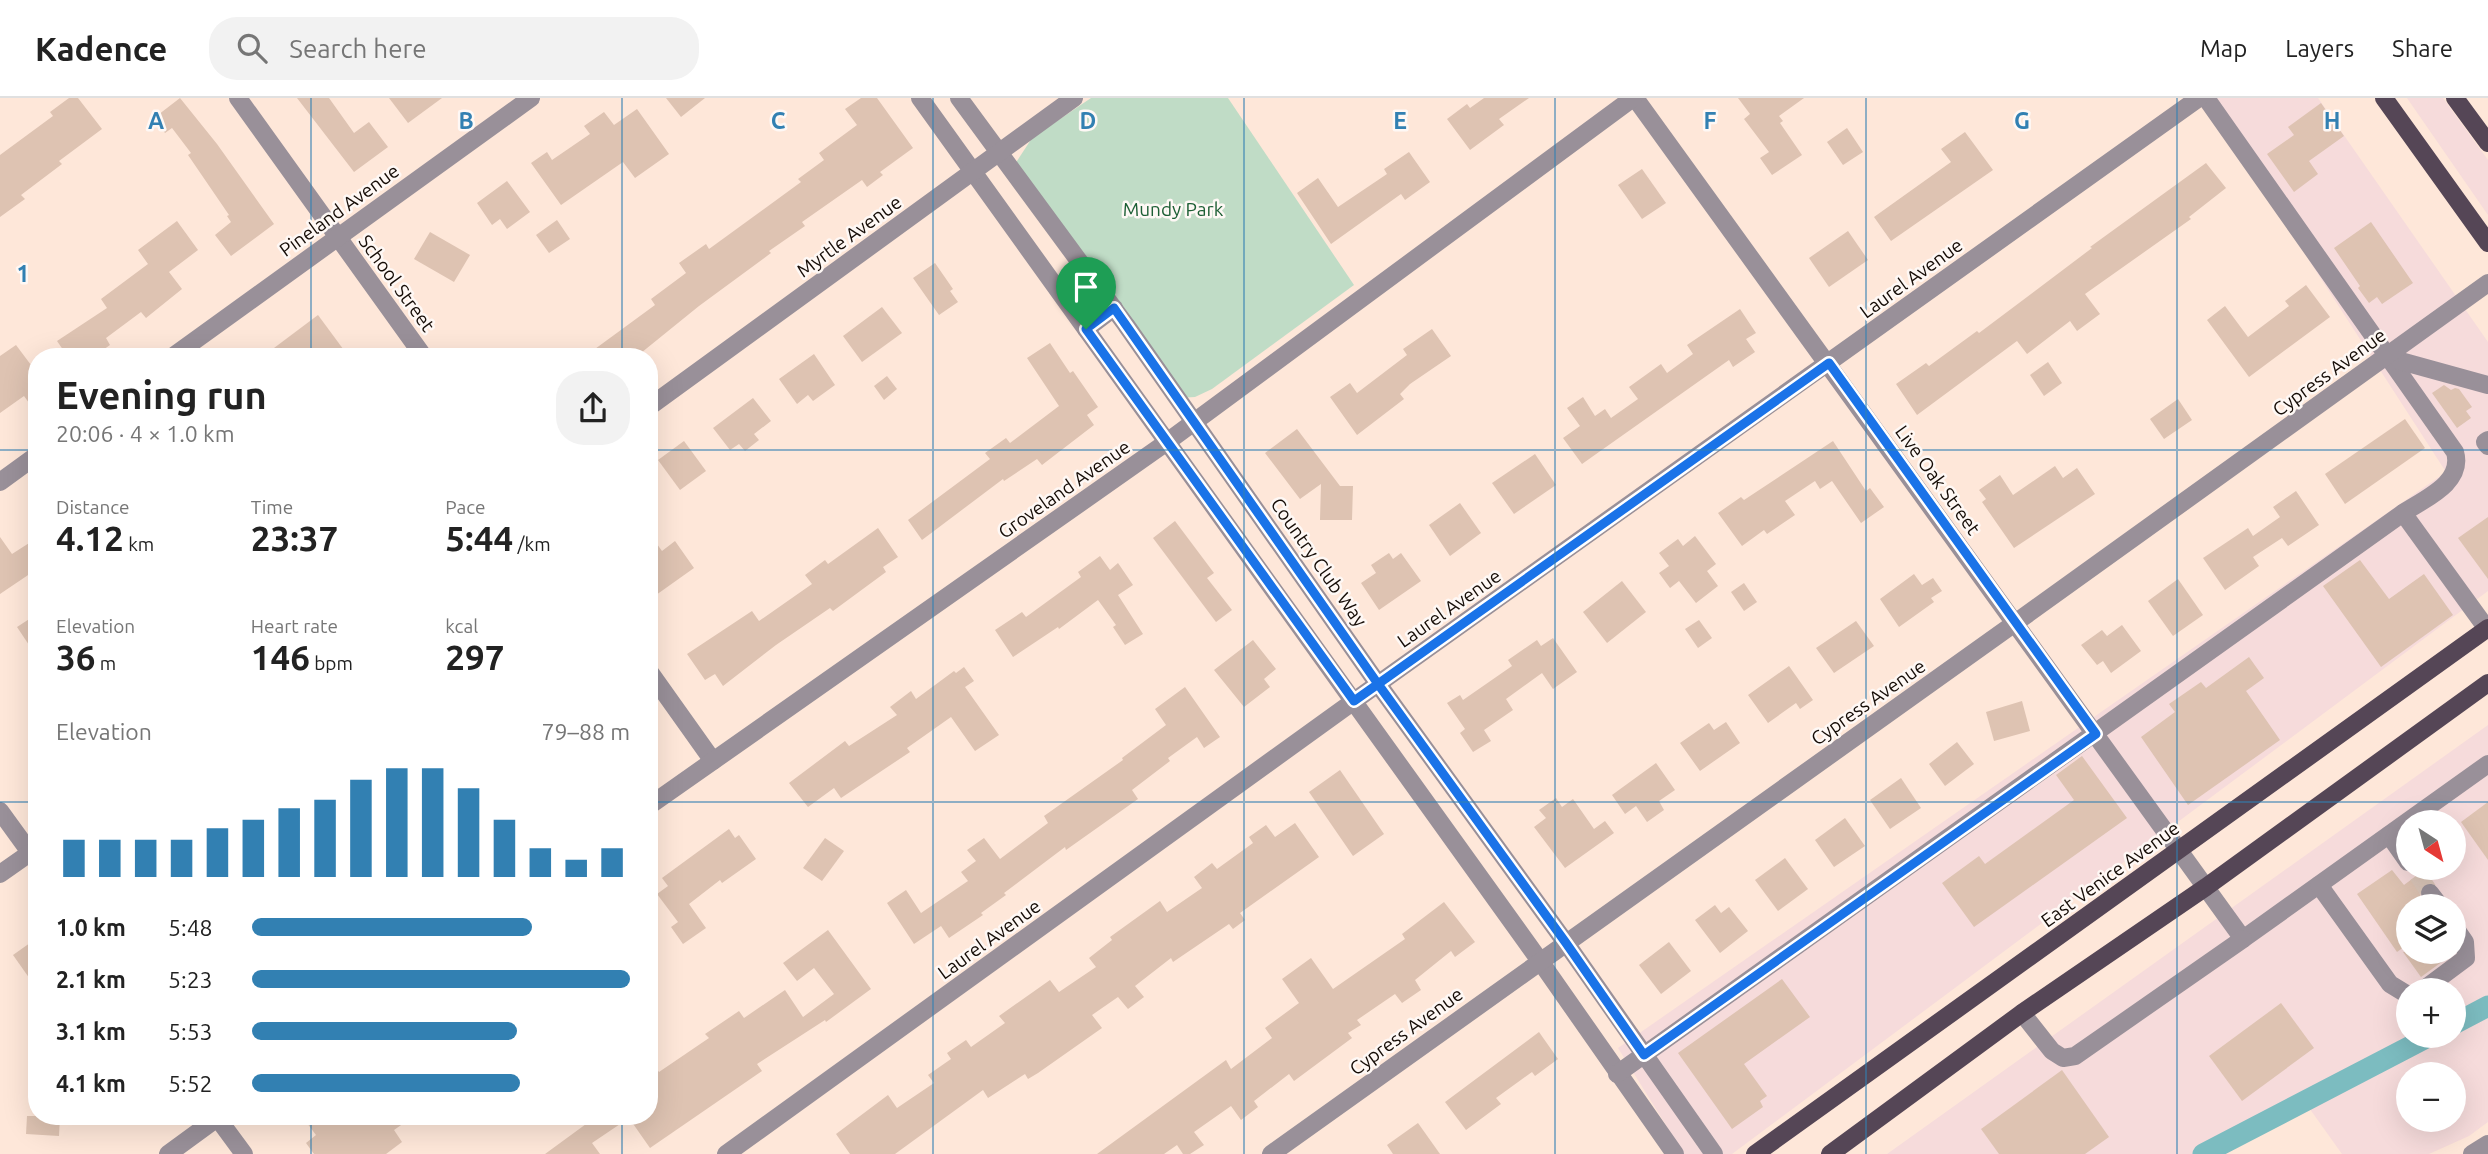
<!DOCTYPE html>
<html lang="en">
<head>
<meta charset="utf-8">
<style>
	body { margin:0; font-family:Ubuntu,sans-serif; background:#f2f2f2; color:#222; height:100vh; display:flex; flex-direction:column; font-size:26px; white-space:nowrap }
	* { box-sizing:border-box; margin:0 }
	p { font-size:23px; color:#767676 }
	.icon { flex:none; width:38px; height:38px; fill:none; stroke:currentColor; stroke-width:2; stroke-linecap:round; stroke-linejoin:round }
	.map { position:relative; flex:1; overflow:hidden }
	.panel { position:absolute; left:28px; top:250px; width:630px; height:777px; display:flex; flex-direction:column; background:#fff; border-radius:28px; box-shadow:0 7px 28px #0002 }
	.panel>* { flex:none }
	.needle { width:46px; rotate:144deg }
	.buttons { position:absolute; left:2396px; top:712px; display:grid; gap:14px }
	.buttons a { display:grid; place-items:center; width:70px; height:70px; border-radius:50%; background:#fff; box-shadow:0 7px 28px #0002; font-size:35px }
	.pin { position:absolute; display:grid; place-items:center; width:60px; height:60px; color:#fff; margin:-72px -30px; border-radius:50% 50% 50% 0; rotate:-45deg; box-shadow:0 0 7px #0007 }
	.pin .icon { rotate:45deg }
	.round { display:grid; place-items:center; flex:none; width:74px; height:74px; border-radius:28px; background:#f2f2f2 }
	.headline { display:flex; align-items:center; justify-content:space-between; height:119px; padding:0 28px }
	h1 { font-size:38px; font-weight:600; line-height:52px }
	.stats { display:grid; grid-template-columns:repeat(3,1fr); gap:10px; height:119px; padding:7px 28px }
	.stats div { display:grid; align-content:center }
	.stats b { font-size:35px; font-weight:600 }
	.stats small { font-size:19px; font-weight:400 }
	.stats p { font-size:19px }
	.chart { height:196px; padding:14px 28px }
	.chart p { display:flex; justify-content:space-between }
	.chart svg { width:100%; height:126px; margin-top:7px; stroke:#3280b2; stroke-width:6 }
	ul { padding:0 28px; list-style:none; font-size:23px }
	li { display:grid; grid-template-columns:112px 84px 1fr; align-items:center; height:52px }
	li i { height:18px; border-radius:9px; background:#3280b2 }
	header { display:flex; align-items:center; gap:42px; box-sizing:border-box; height:98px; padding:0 35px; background:#fff; border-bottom:2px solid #e0e0e0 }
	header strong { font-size:33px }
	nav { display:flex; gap:38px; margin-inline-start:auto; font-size:24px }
	.search { width:490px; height:63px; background:#f2f2f2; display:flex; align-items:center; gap:18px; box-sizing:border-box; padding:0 24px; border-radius:28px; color:#767676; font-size:26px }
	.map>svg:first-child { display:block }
	.commercial { fill:#f6dbdb; fill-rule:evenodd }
	.green { fill:#c0dcc6 }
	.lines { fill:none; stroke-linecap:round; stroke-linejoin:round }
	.canal { stroke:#7cbcc0; stroke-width:21 }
	.building { fill:#dec3b2 }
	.minor-tunnel { stroke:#dbc6b9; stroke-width:18; stroke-dasharray:18 9; stroke-linecap:butt }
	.minor { stroke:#999099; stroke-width:18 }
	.major { stroke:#554656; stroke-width:18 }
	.route-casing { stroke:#fff; stroke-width:14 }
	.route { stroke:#1a73e8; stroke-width:9 }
	.grid { fill:none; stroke:#3280b2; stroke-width:2; stroke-opacity:0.55 }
	.labels { text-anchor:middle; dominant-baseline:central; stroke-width:5; stroke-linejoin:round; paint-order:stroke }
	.park-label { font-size:19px; fill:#1d5f35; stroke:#fef8f5 }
	.street-label { font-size:19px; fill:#150c06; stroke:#fef8f5 }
	.grid-label { font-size:23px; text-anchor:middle; font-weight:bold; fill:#3280b2; stroke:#fef8f5; stroke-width:5; stroke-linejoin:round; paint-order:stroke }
</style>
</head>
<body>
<header>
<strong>Kadence</strong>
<div class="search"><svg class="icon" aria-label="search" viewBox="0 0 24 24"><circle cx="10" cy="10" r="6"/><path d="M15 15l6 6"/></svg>Search here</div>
<nav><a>Map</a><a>Layers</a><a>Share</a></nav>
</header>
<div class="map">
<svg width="2488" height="1056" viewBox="0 0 2488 1056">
	<rect width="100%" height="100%" fill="#fee7d9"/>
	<!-- commercial -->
	<g class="commercial">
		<polygon points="2204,0 2318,0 2488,244 2488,493 1732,1056 1684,1056 1618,950 2446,374"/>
		<polygon points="2407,0 2443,0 2488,62 2488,117"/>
		<path d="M2488,627v397l-19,14 -40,18h-87l-35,-49 -5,-4h-5l-76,53h-334zM2408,724h46v46h-46zM2408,808h46v46h-46zM2408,892h46v46h-46zM2408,976h46v46h-46z"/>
	</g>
	<!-- green -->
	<polygon class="green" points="1091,0 1228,0 1354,187 1212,291 1195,299 1178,300 1011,72 1032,40"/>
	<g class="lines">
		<!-- canal -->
		<g class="canal">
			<polyline points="2454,926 2488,908"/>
			<polyline points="2203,1056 2430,938"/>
		</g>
	</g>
	<!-- building -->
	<g class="building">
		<polygon points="69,0 78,0 102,31 59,63 62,66 21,97 25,101 0,119 0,57 53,18 50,14"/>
		<polygon points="180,0 217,46 274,126 231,158 215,137 231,124 227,118 229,117 188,57 191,55 172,30 165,35 154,20"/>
		<polygon points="297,0 329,0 354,35 369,24 388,49 354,74"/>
		<polygon points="389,0 442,0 408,25"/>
		<polygon points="666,0 705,0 681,19"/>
		<polygon points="861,0 877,0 913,50 880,74 883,77 867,89 862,82 802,124 805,128 769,153 771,155 699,208 636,259 584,259 655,207 651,201 686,175 679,165 706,146 709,151 801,84 798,81 824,62 819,55 857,27 845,11"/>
		<polygon points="1484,0 1529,0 1499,21 1504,27 1470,52 1447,21 1467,6 1470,10"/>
		<polygon points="1738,0 1804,0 1779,18 1783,23 1780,25 1802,57 1772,77 1760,60 1769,54 1744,21 1750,16"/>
		<polygon points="2321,5 2344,38 2309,63 2318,76 2294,94 2267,56 2294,37 2288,29"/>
		<polygon points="637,11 669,56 635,80 623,64 561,107 531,65 547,54 552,62 590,36 584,28 604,14 614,27"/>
		<polygon points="1847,30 1863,54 1843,67 1827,44"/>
		<polygon points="1965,34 1993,72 1891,143 1874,119 1951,64 1941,51"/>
		<polygon points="1409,54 1430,84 1405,102 1401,96 1331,146 1297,95 1318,80 1338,109 1387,76 1384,71"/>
		<polygon points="2206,65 2226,90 2189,119 2191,121 2085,196 2100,216 2077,233 2070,223 2027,256 2017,243 1917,317 1896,286 1926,265 1929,268 1977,233 1979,235 2092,150 2090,149"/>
		<polygon points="1642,71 1666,105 1642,121 1618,87"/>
		<polygon points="507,83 530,114 507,131 500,121 492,127 477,105"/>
		<polygon points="557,122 570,141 549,155 536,137"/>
		<polygon points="177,123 198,152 169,174 182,191 146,220 141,214 106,240 110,247 93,259 68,259 57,243 107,210 101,201 148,166 138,152"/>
		<polygon points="2371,124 2413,185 2382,206 2377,199 2369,205 2358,190 2360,188 2334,150"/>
		<polygon points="1848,133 1868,162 1829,189 1809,160"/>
		<polygon points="430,134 470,157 454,184 414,161"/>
		<polygon points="935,165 953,191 950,193 958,204 939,217 913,180"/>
		<polygon points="2306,187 2330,219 2249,279 2207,222 2225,208 2248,239 2289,208 2285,203"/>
		<polygon points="882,209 902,235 862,264 843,238"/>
		<polygon points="1740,211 1756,235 1746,241 1755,254 1733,269 1729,262 1582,366 1563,340 1580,328 1567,310 1583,299 1595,318 1605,311 1611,320 1638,301 1629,289 1661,266 1667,275 1693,256 1687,247"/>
		<polygon points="318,217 349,259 262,259"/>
		<polygon points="1432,231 1451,258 1410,286 1400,296 1404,301 1357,337 1330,299 1350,285 1357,295 1407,257 1403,251"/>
		<polygon points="1050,245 1070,275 1073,273 1098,309 1087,317 1094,327 1042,367 1037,361 1004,383 1003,381 922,442 908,422 990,361 985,355 1006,340 1010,345 1059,308 1027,260"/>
		<polygon points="16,247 37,275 37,316 24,298 0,315 0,258"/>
		<polygon points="814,256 835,287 813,303 808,297 797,306 779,281"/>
		<polygon points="2048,264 2062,285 2044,298 2030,277"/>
		<polygon points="887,278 897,291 884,302 874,288"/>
		<polygon points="2444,287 2451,292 2455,290 2459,291 2472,309 2466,313 2471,320 2457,330 2432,295"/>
		<polygon points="753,300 771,323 754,336 759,342 745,353 739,346 730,352 713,330"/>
		<polygon points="2178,301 2192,322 2164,341 2150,321"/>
		<polygon points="2405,321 2425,350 2345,406 2325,376"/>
		<polygon points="1297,331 1340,388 1353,388 1352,422 1320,422 1321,386 1300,401 1265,355"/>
		<polygon points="684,343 706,373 680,392 658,362"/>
		<polygon points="1833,343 1866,393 1870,390 1884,409 1861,425 1832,383 1820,391 1815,383 1785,403 1795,417 1767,436 1764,432 1742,448 1718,415 1741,399 1744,402"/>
		<polygon points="1535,356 1556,387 1514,416 1492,385"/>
		<polygon points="2055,368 2063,380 2077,370 2095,396 2014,450 1982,404 1986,401 1979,392 2000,377 2013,397"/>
		<polygon points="2296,393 2319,427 2288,448 2282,440 2253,459 2259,468 2225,492 2203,460 2248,430 2253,438 2280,419 2273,409"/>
		<polygon points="1460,405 1481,435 1450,458 1429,427"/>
		<polygon points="2488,419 2488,481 2458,440"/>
		<polygon points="1175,423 1214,475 1207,480 1232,512 1216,524 1153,440"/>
		<polygon points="878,430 898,459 883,469 886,474 833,513 830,510 776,547 723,588 715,576 705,582 687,556 752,513 759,523 812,486 805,477 825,462 828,466"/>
		<polygon points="649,435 662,453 675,443 694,470 649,502"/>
		<polygon points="1695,438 1716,466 1707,473 1718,488 1696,505 1679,483 1670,490 1659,475 1669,468 1659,455 1678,441 1683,448"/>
		<polygon points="0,439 12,456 37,440 37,471 0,496"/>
		<polygon points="1389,455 1393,461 1401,455 1421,483 1379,512 1361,485 1376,475 1371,467"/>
		<polygon points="1100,458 1110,472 1118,465 1133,487 1118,497 1143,536 1125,547 1113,529 1116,527 1098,502 1059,531 1058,529 1013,559 995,532 1022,514 1026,519 1081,479 1078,474"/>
		<polygon points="2360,462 2389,501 2424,476 2453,517 2381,569 2323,488"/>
		<polygon points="1914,476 1922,487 1933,480 1942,493 1931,500 1934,504 1899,529 1880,501"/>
		<polygon points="2178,481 2203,517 2173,538 2148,503"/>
		<polygon points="1622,483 1646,514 1607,545 1583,514"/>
		<polygon points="1744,485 1757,504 1744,513 1731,494"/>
		<polygon points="37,516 37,559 17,529"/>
		<polygon points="1699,522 1712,540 1698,550 1685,531"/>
		<polygon points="1856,523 1874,548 1834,575 1816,550"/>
		<polygon points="2122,527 2141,553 2111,575 2103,563 2097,567 2081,547 2102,532 2107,538"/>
		<polygon points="1553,540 1577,574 1553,591 1542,575 1506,601 1513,612 1484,632 1491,643 1473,654 1460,635 1465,631 1447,605 1460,597 1463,602 1512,568 1508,562 1537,542 1541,548"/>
		<polygon points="1253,542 1276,571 1264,581 1270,589 1244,609 1214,572"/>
		<polygon points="2249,559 2264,580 2246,593 2280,642 2188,707 2141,639 2175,614 2169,606 2201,584 2206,590"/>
		<polygon points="1789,568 1813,602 1800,611 1796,605 1768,625 1748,597"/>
		<polygon points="964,569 974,583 965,589 999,637 975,653 951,619 907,650 910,654 841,700 834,690 808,709 789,685 845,643 849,648 897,617 890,609 911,593 916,601 954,573 956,575"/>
		<polygon points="1185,589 1220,639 1204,650 1197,639 1168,660 1170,663 1132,692 1138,701 1066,752 1065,749 1004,795 1006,797 981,815 983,817 949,840 941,828 914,846 887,805 906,792 921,815 968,783 961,774 976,763 967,752 984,740 1000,761 1048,725 1044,718 1123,662 1122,660 1166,627 1155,611"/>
		<polygon points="2022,603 2030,633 1994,643 1986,614"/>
		<polygon points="1726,624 1740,645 1700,673 1680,645 1709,625 1714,632"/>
		<polygon points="1957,644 1974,666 1945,688 1929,666"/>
		<polygon points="2082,658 2127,720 1974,829 1942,785 1979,758 1985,766 2074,702 2056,677"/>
		<polygon points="1656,665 1675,692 1659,703 1664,712 1647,724 1636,708 1625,716 1612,697"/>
		<polygon points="1340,672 1384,736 1353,758 1309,694"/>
		<polygon points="1901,680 1921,710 1890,731 1870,702"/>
		<polygon points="1556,700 1562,709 1573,701 1594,731 1605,723 1614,735 1565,770 1534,729 1546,720 1539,712"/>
		<polygon points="2488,704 2488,762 2461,724"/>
		<polygon points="1845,720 1865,748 1834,769 1815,742"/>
		<polygon points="1295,725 1319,759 1240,815 1245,822 1233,831 1229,826 1173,864 1171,860 1135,888 1144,899 1128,911 1118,899 1092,917 1102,930 1038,975 1028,981 1025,976 988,1000 983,992 895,1056 850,1056 836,1036 888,997 897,1010 934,985 928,977 951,961 947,955 966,942 971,949 1005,925 999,918 1050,882 1059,894 1096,869 1089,860 1112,842 1110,839 1160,803 1167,814 1202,790 1194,779 1212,765 1217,771 1253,745 1249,739 1266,727 1275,739"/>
		<polygon points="729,731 735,740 739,737 756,761 722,785 720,782 689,806 706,830 683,846 671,829 678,824 657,796 668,788 662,780"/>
		<polygon points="825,740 844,753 822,783 803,770"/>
		<polygon points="1785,760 1808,791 1778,813 1755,782"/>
		<polygon points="2392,772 2404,787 2420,775 2427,784 2419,791 2421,802 2412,808 2408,808 2408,846 2397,854 2357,796"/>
		<polygon points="1444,804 1475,844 1455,859 1451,853 1415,882 1421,892 1402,905 1395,896 1357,922 1361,927 1348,935 1352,940 1294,983 1289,976 1254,1003 1258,1009 1241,1022 1231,1008 1194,1034 1204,1047 1190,1056 1183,1056 1177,1047 1164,1056 1097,1056 1226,962 1231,971 1272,940 1265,930 1299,905 1282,881 1311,860 1333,891 1405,841 1402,836"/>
		<polygon points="1715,807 1721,815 1729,809 1748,833 1720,855 1695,822"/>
		<polygon points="828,832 871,891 826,924 825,922 757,966 762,973 650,1050 629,1020 592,1045 600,1056 545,1056 597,1018 649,1018 649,960 659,974 709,940 705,936 739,913 744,920 785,892 803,919 834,896 814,870 797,883 783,865"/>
		<polygon points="37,840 37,891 13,857"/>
		<polygon points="1669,844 1691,873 1661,896 1639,867"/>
		<polygon points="2403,854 2454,854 2454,855 2421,879"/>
		<polygon points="1782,881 1810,919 1744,966 1767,998 1760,1003 1763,1009 1732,1031 1678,955"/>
		<polygon points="2281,905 2314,950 2242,1003 2209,958"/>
		<polygon points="1539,934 1558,961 1535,978 1532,974 1496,1000 1501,1006 1466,1032 1445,1004"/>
		<polygon points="2062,972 2109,1039 2085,1056 1999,1056 1981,1031"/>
		<polygon points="27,1018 60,1018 59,1038 26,1036"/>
		<polygon points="316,1018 414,1018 394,1032 402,1044 386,1056 314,1056 306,1045 316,1037 307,1025"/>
		<polygon points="1418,1025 1440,1056 1393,1056 1387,1047"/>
	</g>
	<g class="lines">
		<!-- minor-tunnel -->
		<polyline class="minor-tunnel" points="2418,777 2430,795"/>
		<!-- minor -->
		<g class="minor">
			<polyline points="238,0 424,259"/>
			<polyline points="920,0 1540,863 1675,1056"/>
			<polyline points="959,0 1126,227 1378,586 1566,845 1714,1056"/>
			<polyline points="1635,0 2243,841 2488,666"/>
			<path d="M2206,0l249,354c9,31 -31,47 -52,61"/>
			<polyline points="1086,231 1114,210"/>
			<polyline points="172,259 531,0"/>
			<polyline points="2386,259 2488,287"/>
			<polyline points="649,309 1074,0"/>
			<polyline points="2488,342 2485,344 2488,348"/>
			<polyline points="0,384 37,357"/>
			<polyline points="649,573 713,663"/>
			<polyline points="649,708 1167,344 1633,0"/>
			<polyline points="0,713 37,764"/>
			<polyline points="2389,737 2408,764"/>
			<polyline points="0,776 37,750"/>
			<polyline points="2319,787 2390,886 2408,897"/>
			<polyline points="2430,795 2440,808"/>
			<polyline points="2423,892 2466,860 2465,844 2454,828"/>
			<polyline points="2022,915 2052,953 2063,960 2075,958 2243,841"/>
			<polyline points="1617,976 2403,415 2487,531"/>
			<polyline points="216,1018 244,1056"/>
			<polyline points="168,1056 220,1018"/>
			<polyline points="726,1056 1354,603 2199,0"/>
			<polyline points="1271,1056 2015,525 2488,185"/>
			<polyline points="2472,1056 2488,1046"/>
		</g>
		<!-- major -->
		<g class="major">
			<polyline points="2384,0 2488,145"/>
			<polyline points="2455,0 2488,45"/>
			<polyline points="1755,1056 2488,530"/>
			<polyline points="1830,1056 2022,915 2206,789 2488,585"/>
		</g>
	</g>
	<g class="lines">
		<defs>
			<polyline id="route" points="1086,231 1354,603 1378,586 1566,845 1644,957 2096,636 1829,265 1378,586 1114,210 1086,231"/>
		</defs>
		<!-- route casing -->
		<use href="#route" class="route-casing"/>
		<!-- route -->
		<use href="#route" class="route"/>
	</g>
	<!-- grid -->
	<path class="grid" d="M311,0v259M622,0v259M933,0v1056M1244,0v1056M1555,0v1056M1866,0v1056M2177,0v1056M0,352h37M649,352h1839M0,704h37M649,704h1839M311,1018v38M622,1018v38"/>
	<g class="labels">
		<!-- park labels -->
		<g class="park-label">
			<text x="1173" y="111">Mundy Park</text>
		</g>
		<!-- street labels -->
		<g class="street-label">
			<text transform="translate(339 112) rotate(-36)">Pineland Avenue</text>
			<text transform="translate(849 138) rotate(-36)">Myrtle Avenue</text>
			<text transform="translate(1911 180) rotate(-36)">Laurel Avenue</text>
			<text transform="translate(397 185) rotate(54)">School Street</text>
			<text transform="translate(2329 274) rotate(-36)">Cypress Avenue</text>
			<text transform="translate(1938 382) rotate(54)">Live Oak Street</text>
			<text transform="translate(1064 391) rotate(-35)">Groveland Avenue</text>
			<text transform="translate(1319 464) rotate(55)">Country Club Way</text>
			<text transform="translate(1449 510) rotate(-35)">Laurel Avenue</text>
			<text transform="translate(1868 604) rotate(-35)">Cypress Avenue</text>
			<text transform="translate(2110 776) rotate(-36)">East Venice Avenue</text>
			<text transform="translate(989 841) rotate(-36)">Laurel Avenue</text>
			<text transform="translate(1406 933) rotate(-36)">Cypress Avenue</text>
		</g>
	</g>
	<g class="grid-label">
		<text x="156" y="31">A</text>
		<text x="466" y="31">B</text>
		<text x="778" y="31">C</text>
		<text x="1088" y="31">D</text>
		<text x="1400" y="31">E</text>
		<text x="1710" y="31">F</text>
		<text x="2022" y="31">G</text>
		<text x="2332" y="31">H</text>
		<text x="23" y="184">1</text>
	</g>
</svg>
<div class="buttons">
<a><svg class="needle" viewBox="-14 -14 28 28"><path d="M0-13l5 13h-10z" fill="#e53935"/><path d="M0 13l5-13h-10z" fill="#767676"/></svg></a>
<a><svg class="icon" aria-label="layers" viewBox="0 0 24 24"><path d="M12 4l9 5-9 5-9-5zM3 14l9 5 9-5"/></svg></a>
<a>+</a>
<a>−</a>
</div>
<div class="pin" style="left:1086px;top:231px;background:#1e9e55"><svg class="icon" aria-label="arrive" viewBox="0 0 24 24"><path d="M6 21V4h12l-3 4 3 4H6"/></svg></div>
<section class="panel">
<div class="headline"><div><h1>Evening run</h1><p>20:06 · 4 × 1.0 km</p></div><a class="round"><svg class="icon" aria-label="share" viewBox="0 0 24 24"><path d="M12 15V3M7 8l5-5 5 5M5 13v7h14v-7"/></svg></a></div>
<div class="stats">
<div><p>Distance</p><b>4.12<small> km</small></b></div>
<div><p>Time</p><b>23:37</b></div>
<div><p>Pace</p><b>5:44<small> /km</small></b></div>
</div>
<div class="stats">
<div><p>Elevation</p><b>36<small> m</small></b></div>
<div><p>Heart rate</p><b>146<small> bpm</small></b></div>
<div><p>kcal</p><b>297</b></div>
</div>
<div class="chart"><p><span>Elevation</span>79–88 m</p>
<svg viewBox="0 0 160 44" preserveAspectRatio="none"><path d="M5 44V31M15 44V31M25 44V31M35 44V31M45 44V27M55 44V24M65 44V20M75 44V17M85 44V10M95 44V6M105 44V6M115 44V13M125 44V24M135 44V34M145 44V38M155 44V34"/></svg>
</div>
<ul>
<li><b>1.0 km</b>5:48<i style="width:74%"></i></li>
<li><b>2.1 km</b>5:23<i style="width:100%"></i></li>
<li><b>3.1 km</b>5:53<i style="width:70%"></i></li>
<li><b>4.1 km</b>5:52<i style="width:71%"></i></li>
</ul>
</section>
</div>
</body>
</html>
